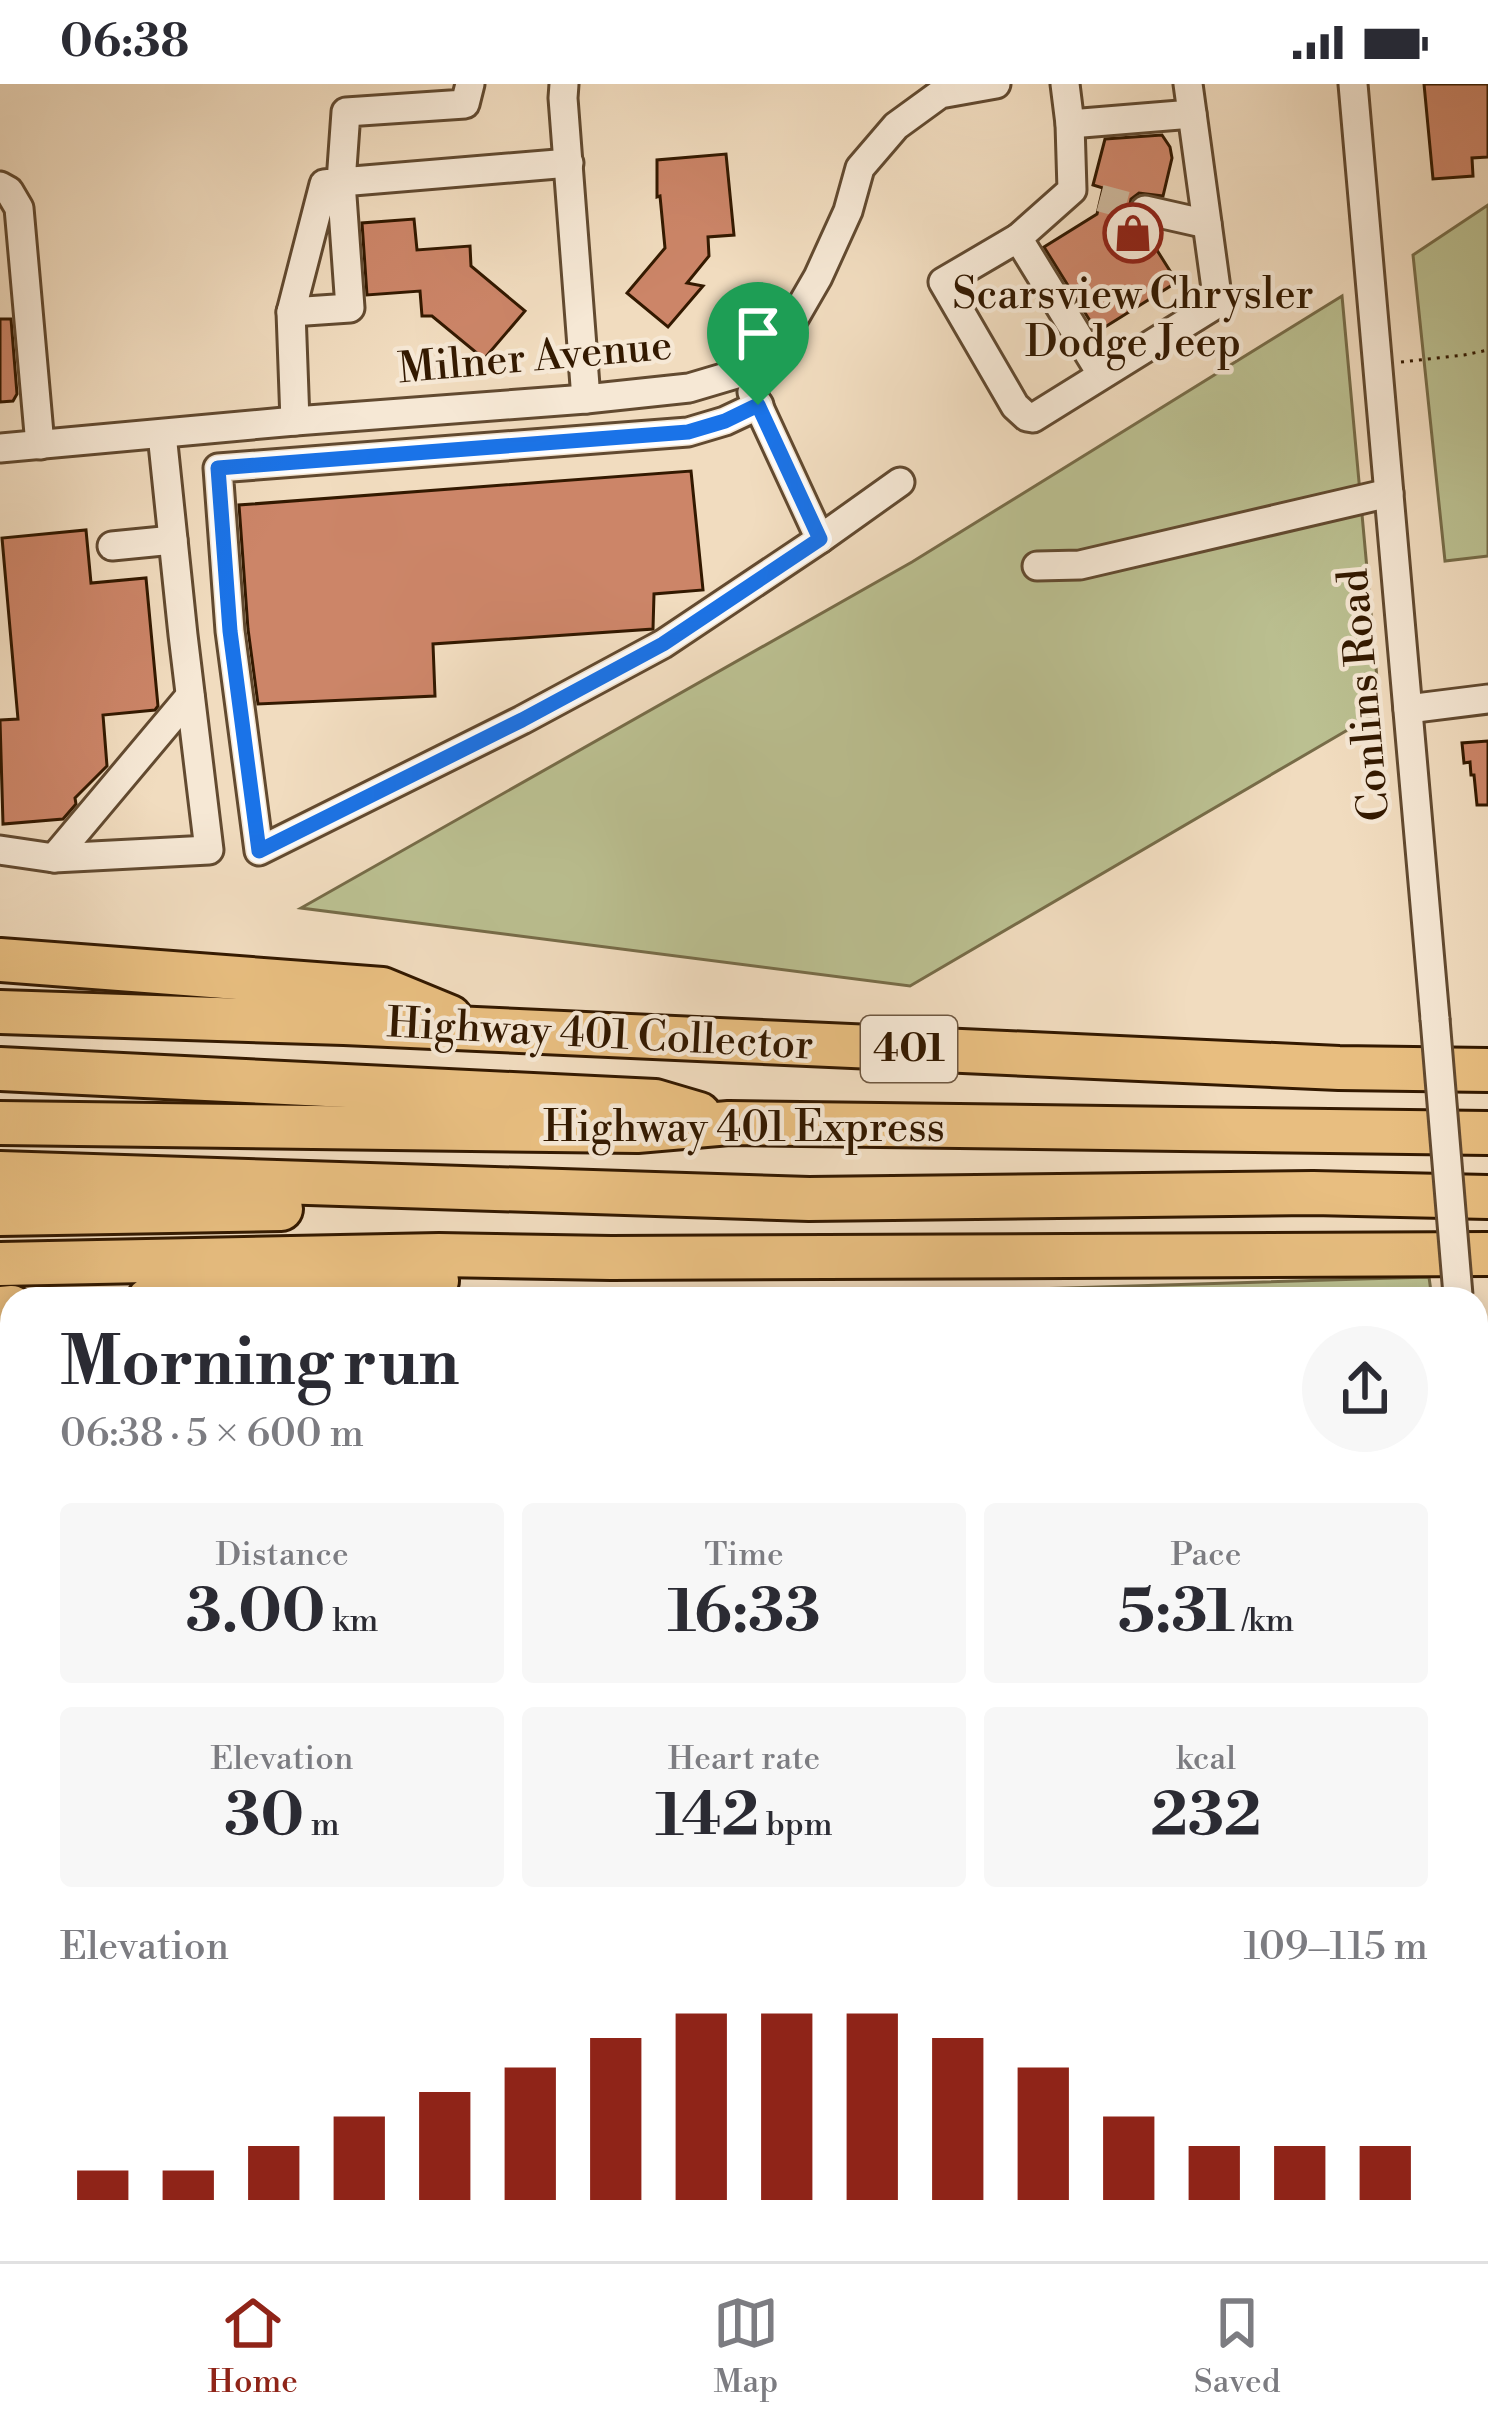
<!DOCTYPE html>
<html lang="en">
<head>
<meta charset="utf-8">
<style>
	body { margin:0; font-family:"Libre Bodoni",serif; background:#f7f7f7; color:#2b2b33; height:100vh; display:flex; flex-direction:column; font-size:45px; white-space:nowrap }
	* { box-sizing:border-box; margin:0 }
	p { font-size:39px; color:#7c7c81 }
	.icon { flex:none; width:66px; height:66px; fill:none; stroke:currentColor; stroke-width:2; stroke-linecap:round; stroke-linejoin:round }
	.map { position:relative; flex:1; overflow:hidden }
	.details { position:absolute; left:0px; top:1203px; width:1488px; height:975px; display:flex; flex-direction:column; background:#fff; border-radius:36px 36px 0 0; box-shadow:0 6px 18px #0003 }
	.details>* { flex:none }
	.pin { position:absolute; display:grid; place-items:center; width:102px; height:102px; color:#fff; margin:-123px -51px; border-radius:50% 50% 50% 0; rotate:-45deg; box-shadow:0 0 12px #0007 }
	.pin .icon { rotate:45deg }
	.round { display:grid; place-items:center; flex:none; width:126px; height:126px; border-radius:63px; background:#f7f7f7 }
	.head { display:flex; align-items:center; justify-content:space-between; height:204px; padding:0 60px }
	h1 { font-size:66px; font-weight:700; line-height:90px }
	.stats { display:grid; grid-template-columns:repeat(3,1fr); gap:18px; height:204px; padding:12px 60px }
	.stats div { display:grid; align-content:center; border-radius:12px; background:#f7f7f7; text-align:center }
	.stats b { font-size:60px; font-weight:700 }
	.stats small { font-size:33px; font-weight:400 }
	.stats p { font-size:33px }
	.chart { height:336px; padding:24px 60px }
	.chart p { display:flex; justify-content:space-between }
	.chart svg { width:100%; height:216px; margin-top:12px; stroke:#8f2418; stroke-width:6 }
	.status { display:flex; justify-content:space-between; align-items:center; height:84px; padding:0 60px; background:#fff; direction:ltr }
	.status svg { height:33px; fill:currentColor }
	.tab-bar { display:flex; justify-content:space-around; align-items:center; height:168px; border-top:3px solid #e1e1e2; background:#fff; font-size:33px; color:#7c7c81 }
	.tab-bar a { display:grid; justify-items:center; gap:6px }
	.tab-bar .on { color:#8f2418 }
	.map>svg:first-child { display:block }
	.green { fill:#bbc091; stroke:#776c48; stroke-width:3 }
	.water { fill:#9bbcb0; stroke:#717b6a; stroke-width:3 }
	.building { fill:#cc8568; stroke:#331900; stroke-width:3 }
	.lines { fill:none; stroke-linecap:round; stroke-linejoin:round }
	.minor-tunnel { stroke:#cbb599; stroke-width:27; stroke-dasharray:27 14; stroke-linecap:butt }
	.minor-casing { stroke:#624a30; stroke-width:33 }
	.highway-casing { stroke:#331900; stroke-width:48 }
	.path { stroke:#331900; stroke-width:3; stroke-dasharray:3 6; stroke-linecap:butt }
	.minor { stroke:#f6e8d5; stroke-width:27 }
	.highway { stroke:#e8be80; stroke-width:42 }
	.minor-bridge-casing { stroke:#624a30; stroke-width:33; stroke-linecap:butt }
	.minor-bridge { stroke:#f6e8d5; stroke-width:27 }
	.route-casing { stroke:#fff; stroke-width:24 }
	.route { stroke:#1a73e8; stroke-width:15 }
	.labels { text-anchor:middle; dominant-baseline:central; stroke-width:9; stroke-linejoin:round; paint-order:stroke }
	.shield { fill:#f6e8d5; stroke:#6e5740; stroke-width:3 }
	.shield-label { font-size:39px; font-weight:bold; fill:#331900 }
	.poi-label { font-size:42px; fill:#331900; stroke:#f6e8d5 }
	.street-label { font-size:42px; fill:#331900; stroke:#f6e8d5 }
</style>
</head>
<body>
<div class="status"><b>06:38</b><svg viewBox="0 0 49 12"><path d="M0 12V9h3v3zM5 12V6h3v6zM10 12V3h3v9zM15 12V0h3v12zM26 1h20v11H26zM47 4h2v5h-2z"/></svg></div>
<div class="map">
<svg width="1488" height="2177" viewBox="0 0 1488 2177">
	<rect width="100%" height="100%" fill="#f1dcbf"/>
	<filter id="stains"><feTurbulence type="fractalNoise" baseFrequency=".00167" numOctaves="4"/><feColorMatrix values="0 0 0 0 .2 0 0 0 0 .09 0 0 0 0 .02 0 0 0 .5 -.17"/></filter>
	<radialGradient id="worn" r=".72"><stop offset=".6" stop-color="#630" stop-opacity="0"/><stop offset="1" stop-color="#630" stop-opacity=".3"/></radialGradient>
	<!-- green -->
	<g class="green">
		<polygon points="1488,121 1488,472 1445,477 1413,171"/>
		<polygon points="1342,212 1380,627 910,902 301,824 912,478"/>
		<polygon points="1429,1193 1432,1215 709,1215"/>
		<polygon points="12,1238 12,1530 0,1531 0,1239"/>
		<polygon points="1476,1918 1488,1918 1488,2177 847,2177 838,2166 1476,2166"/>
		<polygon points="12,2005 12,2166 517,2166 515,2177 0,2177 0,2007"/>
	</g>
	<!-- water -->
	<polygon class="water" points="517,2166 838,2166 847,2177 515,2177"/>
	<!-- building -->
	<g class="building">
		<polygon points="1424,0 1488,0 1488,73 1472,74 1473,92 1433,95"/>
		<polygon points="1162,51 1170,63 1172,74 1163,112 1139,109 1131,115 1128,130 1134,140 1143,144 1177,198 1097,248 1044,163 1097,130 1103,104 1093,101 1105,55"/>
		<polygon points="726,70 734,151 708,153 709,172 687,199 703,202 668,243 627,209 665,164 660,112 657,113 657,76"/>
		<polygon points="414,135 417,166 470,162 471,182 525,227 484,275 432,232 422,232 420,207 367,211 362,139"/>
		<polygon points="0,235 11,235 17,310 13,317 0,318"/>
		<polygon points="691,387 703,506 654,510 653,545 433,560 435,612 258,620 248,545 239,421"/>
		<polygon points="86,446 91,499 146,494 158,622 155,626 103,631 107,682 75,714 76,720 63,735 3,740 0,636 18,635 2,454"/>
		<polygon points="1488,657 1488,721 1477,721 1474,691 1471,691 1470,678 1464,679 1462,659"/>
	</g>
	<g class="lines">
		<!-- minor-tunnel -->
		<polyline class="minor-tunnel" points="1100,114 1145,126"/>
		<defs>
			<g id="minor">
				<polyline points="470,0 465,20 346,28 341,98 350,224 291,228 324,100 341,98 569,79"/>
				<polyline points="564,0 563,14 586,315"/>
				<polyline points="1353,0 1435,935"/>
				<polyline points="1070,40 1192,30"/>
				<polyline points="0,102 9,107 19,124 40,361"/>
				<polyline points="1145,126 1207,140"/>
				<polyline points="1018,154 1072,106 1070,40 1065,0"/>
				<polyline points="291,228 295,337"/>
				<polyline points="1102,291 1018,154 943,198 1015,322 1027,333 1033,334 1218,219 1188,0"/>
				<polyline points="752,308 820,455 900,398"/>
				<polyline points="759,321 725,337 688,348 218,384 230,547 259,767 522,636 663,560 820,455"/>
				<polyline points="0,364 295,337 586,315 689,304 743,288 754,282 792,238 818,193 848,127 860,84 896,42 940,10 996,0"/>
				<polyline points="112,462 173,456"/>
				<polyline points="1037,482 1080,481 1389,409"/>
				<polyline points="1408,625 1488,615"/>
				<polyline points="0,766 54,774 209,766 183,551 162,350"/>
				<polyline points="54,774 190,612"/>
				<polyline points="1476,1398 1488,1523"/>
				<polyline points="1476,1741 1488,1742"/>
				<polyline points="0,1917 12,1918"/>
			</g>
			<g id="highway">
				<polyline points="0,876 382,905 450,933"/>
				<polyline points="0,928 344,939 1339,984 1488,986"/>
				<polyline points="0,985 655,1017 699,1030"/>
				<polyline points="0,1039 637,1047 729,1039 1488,1049"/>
				<polyline points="0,1089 809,1115 1313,1109 1488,1113"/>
				<polyline points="0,1130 281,1125"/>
				<polyline points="0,1180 439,1171 611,1174 1488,1170"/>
				<polyline points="149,1215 437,1197"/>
				<polyline points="0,1224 12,1223"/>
			</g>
		</defs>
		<!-- minor casing -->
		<use href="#minor" class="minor-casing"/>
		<!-- highway casing -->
		<use href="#highway" class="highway-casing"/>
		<!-- path -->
		<g class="path">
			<polyline points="1401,278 1464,271 1488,266"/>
			<polyline points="0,1440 12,1436"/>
		</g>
		<!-- minor -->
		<use href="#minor" class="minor"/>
		<!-- highway -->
		<use href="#highway" class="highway"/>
		<defs>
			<polyline id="minor-bridge" points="1435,935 1458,1211"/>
		</defs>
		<!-- minor-bridge casing -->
		<use href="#minor-bridge" class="minor-bridge-casing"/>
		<!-- minor-bridge -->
		<use href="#minor-bridge" class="minor-bridge"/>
	</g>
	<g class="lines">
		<defs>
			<polygon id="route" points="758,321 820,455 663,560 522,636 259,767 230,547 218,384 688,348 725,337"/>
		</defs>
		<!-- route casing -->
		<use href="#route" class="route-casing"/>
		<!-- route -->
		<use href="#route" class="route"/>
	</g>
	<!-- icons -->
	<defs>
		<symbol id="shop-ring" viewBox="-11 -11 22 22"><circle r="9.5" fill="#f6e8d5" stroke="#8f2418" stroke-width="1.5"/><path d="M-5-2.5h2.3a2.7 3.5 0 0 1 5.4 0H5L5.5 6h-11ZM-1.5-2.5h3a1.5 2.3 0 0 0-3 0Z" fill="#8f2418"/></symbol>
	</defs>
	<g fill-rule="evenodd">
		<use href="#shop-ring" x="1100" y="116" width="66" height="66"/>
	</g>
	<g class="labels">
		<!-- shield labels -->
		<rect class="shield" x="861" y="932" width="96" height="66" rx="9"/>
		<g class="shield-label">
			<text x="909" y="965">401</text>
		</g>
		<!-- poi labels -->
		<g class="poi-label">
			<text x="1133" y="211">Scarsview Chrysler<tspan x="1133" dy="48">Dodge Jeep</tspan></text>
		</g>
		<!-- street labels -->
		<g class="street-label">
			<text transform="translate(535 274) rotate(-5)">Milner Avenue</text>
			<text transform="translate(1365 611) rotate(-95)">Conlins Road</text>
			<text transform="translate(600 951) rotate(3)">Highway 401 Collector</text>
			<text x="744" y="1044">Highway 401 Express</text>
		</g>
	</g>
	<rect width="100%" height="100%" filter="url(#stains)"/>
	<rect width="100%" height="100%" fill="url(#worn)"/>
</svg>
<div class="pin" style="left:758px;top:321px;background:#1e9e55"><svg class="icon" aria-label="arrive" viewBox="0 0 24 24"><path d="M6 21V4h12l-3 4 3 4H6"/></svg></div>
<section class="details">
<div class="head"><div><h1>Morning run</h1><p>06:38 · 5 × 600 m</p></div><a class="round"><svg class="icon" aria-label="share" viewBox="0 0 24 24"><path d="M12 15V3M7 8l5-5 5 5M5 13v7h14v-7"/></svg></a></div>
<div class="stats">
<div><p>Distance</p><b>3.00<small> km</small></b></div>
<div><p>Time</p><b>16:33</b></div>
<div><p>Pace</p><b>5:31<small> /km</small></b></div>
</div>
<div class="stats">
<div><p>Elevation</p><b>30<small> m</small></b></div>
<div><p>Heart rate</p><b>142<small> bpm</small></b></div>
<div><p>kcal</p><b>232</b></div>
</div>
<div class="chart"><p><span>Elevation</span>109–115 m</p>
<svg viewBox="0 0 160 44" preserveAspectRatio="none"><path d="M5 44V38M15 44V38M25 44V33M35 44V27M45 44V22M55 44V17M65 44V11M75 44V6M85 44V6M95 44V6M105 44V11M115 44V17M125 44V27M135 44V33M145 44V33M155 44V33"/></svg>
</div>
</section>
</div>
<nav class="tab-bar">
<a class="on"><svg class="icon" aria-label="home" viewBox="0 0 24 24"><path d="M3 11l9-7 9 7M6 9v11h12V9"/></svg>Home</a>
<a><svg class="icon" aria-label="map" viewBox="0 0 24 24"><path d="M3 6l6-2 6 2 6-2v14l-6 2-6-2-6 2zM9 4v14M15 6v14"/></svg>Map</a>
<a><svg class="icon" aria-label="saved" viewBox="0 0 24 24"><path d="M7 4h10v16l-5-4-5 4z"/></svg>Saved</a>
</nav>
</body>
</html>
